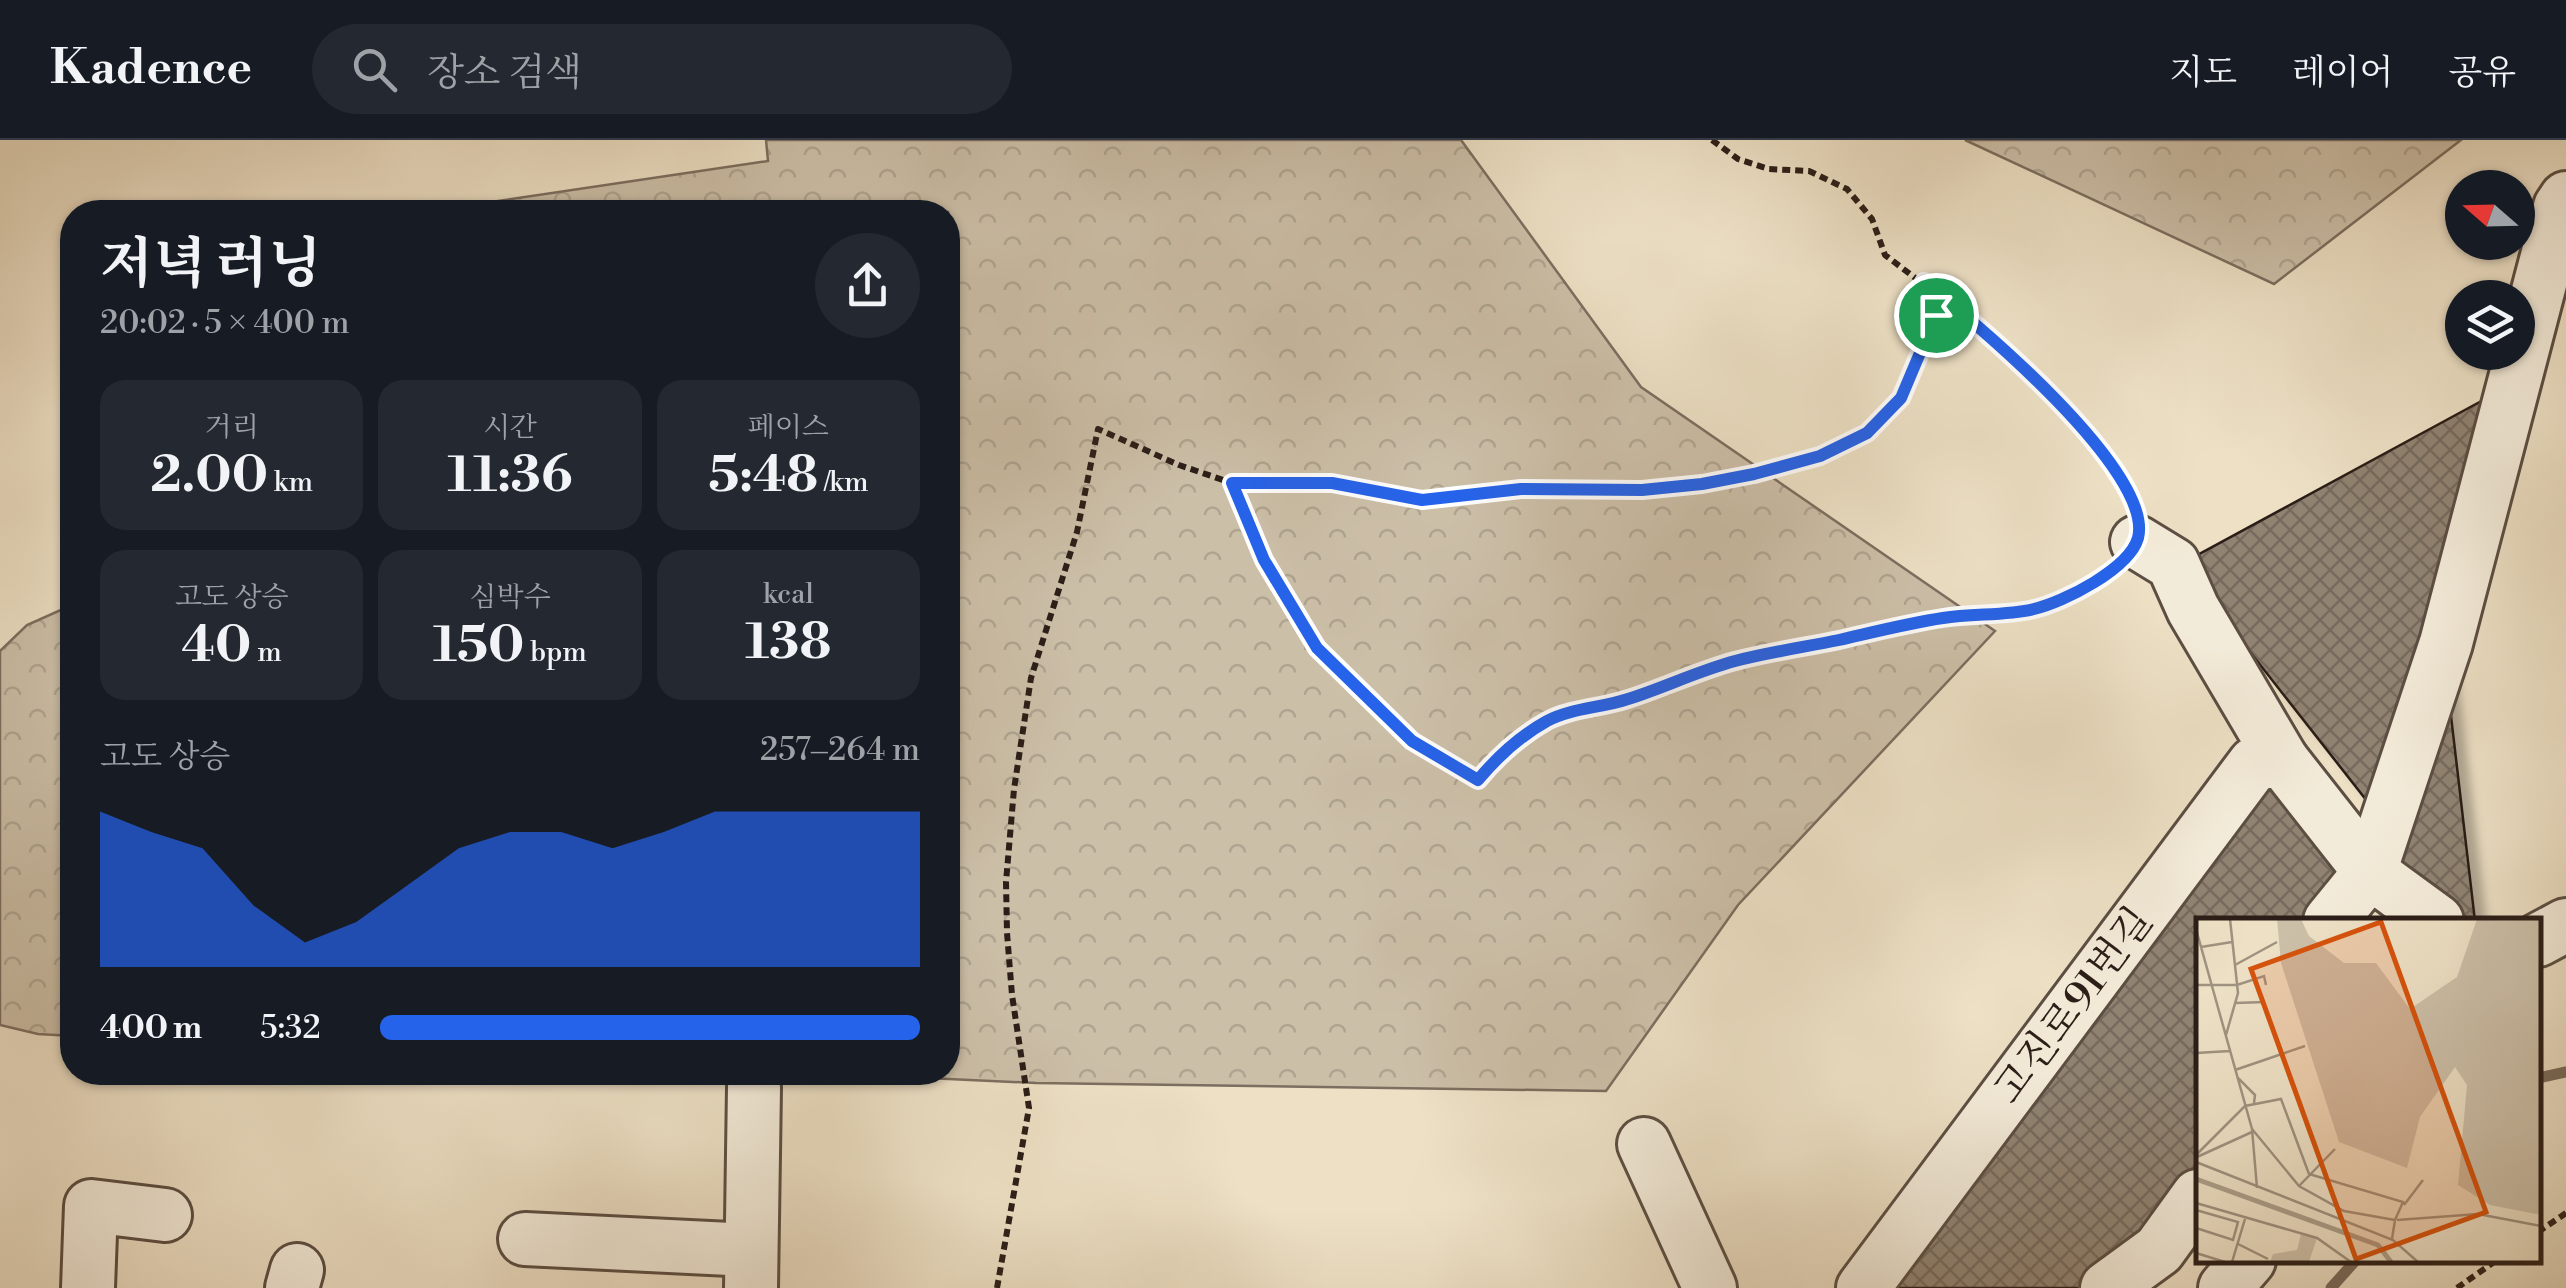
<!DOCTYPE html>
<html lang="ko">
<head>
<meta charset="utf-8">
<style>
	body { margin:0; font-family:"Libre Bodoni","Noto Serif KR",serif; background:#242831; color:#f1f3f6; height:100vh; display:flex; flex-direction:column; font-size:38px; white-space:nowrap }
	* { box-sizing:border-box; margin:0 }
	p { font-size:32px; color:#9ea1a6 }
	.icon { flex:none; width:55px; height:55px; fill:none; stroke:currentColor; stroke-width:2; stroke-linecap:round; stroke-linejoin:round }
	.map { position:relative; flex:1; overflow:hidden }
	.sheet { position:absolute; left:60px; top:60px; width:900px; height:885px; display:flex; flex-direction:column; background:#171b24; border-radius:40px; box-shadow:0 2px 8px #0004 }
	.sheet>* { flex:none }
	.needle { width:65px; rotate:290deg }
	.fabs { position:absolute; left:2445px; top:30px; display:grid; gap:20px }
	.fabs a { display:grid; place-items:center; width:90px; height:90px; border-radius:50%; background:#171b24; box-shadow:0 2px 8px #0004; font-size:50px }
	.pin { position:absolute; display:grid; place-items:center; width:85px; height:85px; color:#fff; margin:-42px; border:5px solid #fff; border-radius:50%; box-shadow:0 2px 10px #0007 }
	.round { display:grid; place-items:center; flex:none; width:105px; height:105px; border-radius:52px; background:#242831 }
	.summary { display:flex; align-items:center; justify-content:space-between; height:170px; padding:0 40px }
	h1 { font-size:55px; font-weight:700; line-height:75px }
	.stats { display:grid; grid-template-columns:repeat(3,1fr); gap:15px; height:170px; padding:10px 40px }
	.stats div { display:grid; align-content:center; border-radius:25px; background:#242831; text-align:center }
	.stats b { font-size:50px; font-weight:700 }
	.stats small { font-size:28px; font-weight:400 }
	.stats p { font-size:28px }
	.chart { height:280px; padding:20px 40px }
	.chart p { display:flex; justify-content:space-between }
	.chart svg { width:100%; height:180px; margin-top:10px; fill:#2563eb; opacity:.7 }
	ul { padding:0 40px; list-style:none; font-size:32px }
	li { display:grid; grid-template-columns:160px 120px 1fr; align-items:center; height:75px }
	li i { height:25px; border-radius:12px; background:#2563eb }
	header { display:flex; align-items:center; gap:60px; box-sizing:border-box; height:140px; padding:0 50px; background:#171b24; border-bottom:2px solid #363941 }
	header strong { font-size:48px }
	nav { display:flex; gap:55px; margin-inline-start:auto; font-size:35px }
	.search { width:700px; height:90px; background:#242831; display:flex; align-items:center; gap:25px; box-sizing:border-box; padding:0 35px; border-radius:55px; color:#9ea1a6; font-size:38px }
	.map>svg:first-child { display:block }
	.forest { fill:url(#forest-crowns); stroke:#7c6e60; stroke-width:2.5 }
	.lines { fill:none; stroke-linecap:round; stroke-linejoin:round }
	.stream { stroke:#786b5c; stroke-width:11 }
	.building { fill:url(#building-cross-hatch); stroke:#2b1e18; stroke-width:2.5; filter:url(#shadow) }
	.minor-casing { stroke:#5c4e43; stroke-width:58 }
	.path { stroke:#2b1e18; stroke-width:6; stroke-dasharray:8 5; stroke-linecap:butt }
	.minor { stroke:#f3ebd9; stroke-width:52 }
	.route-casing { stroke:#fff; stroke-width:20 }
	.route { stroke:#2563eb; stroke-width:12 }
	.labels { text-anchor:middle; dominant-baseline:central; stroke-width:8; stroke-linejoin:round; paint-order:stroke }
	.street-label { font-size:40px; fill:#2b1e18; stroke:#f3ebd9 }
	.inset-river { fill:none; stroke:#ab9e8a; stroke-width:5 }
	.inset-road { fill:none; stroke:#9f9280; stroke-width:2.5 }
	.view { fill:#d5530d; fill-opacity:0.15; stroke:#d5530d; stroke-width:5 }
	.inset-edge { fill:none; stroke:#2b1e18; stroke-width:5 }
</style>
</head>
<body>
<header>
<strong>Kadence</strong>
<div class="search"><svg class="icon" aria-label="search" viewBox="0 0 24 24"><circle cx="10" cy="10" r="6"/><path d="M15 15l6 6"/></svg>장소 검색</div>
<nav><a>지도</a><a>레이어</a><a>공유</a></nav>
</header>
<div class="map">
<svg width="2566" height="1148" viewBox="0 0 2566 1148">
	<defs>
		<pattern id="forest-crowns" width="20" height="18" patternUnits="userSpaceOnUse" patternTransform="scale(2.5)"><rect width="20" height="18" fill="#ccbfa8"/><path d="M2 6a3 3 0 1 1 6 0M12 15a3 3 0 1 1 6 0" fill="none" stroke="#afa490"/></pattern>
		<pattern id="building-cross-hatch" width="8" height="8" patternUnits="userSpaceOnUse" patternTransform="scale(2.5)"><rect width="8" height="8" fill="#908372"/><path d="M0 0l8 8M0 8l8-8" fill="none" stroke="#766b5d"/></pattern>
		<filter id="shadow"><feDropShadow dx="11" dy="6" stdDeviation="5" flood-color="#0004"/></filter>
	</defs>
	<rect width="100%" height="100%" fill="#ede0c5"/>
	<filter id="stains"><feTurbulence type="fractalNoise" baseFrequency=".002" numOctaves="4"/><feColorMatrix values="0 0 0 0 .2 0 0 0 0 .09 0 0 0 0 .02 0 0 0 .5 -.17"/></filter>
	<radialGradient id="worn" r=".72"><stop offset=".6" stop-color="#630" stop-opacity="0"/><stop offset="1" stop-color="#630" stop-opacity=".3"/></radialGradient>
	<!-- forest -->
	<g class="forest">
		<polygon points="766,0 1461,0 1641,247 1995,491 1738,765 1606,951 1036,943 820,933 948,932 948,72 449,72 458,67 768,21"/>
		<polygon points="1965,0 2461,0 2274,144"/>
		<polygon points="72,465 72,896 38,894 0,885 0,511 27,485"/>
	</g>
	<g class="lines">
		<!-- stream -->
		<g class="stream">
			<polyline points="2538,938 2566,932"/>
			<polyline points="2331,1148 2356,1120"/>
		</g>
	</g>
	<!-- building -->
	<g class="building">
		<polygon points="2511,245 2378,675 2181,424"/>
		<polygon points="2444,516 2475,781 2453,781 2377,726"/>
		<polygon points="2280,623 2353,745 2329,781 2198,781 2198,1054 2104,1148 1865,1148"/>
	</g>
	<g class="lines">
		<defs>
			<g id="minor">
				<polyline points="2137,402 2173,424 2193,469 2282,620"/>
				<polyline points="2370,732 2446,503 2560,67 2566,58"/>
				<polyline points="2330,781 2370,732 2437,781"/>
				<polyline points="2538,800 2566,785"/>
				<polyline points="1644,1004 1710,1148"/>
				<polyline points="525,1099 751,1110"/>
				<polyline points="88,1148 91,1066 165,1075"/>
				<polyline points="292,1148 297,1130"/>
				<polyline points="751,1148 754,947"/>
				<polyline points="1863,1148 2254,624 2282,620 2370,732"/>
				<polyline points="2107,1148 2159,1110 2198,1056"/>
				<polyline points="2225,1148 2249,1120"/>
			</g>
		</defs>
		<!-- minor casing -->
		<use href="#minor" class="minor-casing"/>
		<!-- path -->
		<g class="path">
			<polyline points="1712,0 1738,19 1769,29 1809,31 1847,49 1872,79 1885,115 1980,187 2021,225 2089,296 2122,340 2132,358"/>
			<polyline points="1232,343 1264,421 1317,509 1412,601 1478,640 1528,592 1569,573 1623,561 1733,522 1945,478 2038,469 2074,453 2108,433"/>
			<polyline points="2538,1092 2566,1073"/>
			<polyline points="997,1148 1029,968 1012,855 1007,793 1006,742 1014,649 1031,538 1077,392 1098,289 1179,325 1232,343 1333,343 1422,360 1521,349 1642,351 1703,344 1820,316 1867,293 1901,258 1936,175 1925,142"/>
			<polyline points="2457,1148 2497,1120"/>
		</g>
		<!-- minor -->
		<use href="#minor" class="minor"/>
	</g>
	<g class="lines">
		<defs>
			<path id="route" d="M1924,142c50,39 231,190 214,256 -9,31 -74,64 -104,71 -29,7 -61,4 -91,9 -34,5 -69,14 -104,22 -34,7 -70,12 -104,21 -37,10 -72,27 -107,38 -27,9 -56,9 -81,22 -27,15 -49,35 -69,59l-66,-39 -95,-93 -53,-88 -32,-77h100l90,17 99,-11 121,1 60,-6 52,-10 66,-18 47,-23 34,-35 35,-83z"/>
		</defs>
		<!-- route casing -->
		<use href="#route" class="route-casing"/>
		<!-- route -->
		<use href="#route" class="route"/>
	</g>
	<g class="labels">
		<!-- street labels -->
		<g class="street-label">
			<text transform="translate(2074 866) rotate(-53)">고진로91번길</text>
		</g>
	</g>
	<!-- overview -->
	<g transform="translate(2196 778)">
		<rect width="345" height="345" fill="#ede0c5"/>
		<path d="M81,1h24l8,17 35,27h32l34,46 47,-32 20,-58h64v296l-51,-10 -32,-20 9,-100 -12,-18 -35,50 -13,51 -68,-26 -58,-179z" fill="#ccbfa8"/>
		<path d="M105,316l16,4 -8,24h-39l3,-8 24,-4z" fill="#ccbfa8"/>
		<path class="inset-river" d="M0,261l182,66 13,17"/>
		<path class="inset-road" d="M0,11l56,200 5,59M5,29l31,-5M39,47l42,-23M0,67h41l27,-9 2,9M39,85l30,-1M30,117l12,-42 -8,-74M0,135l34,-2M39,152l70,-24M42,160l17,17 -1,8M56,211l47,57 45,25 51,9 -3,19M0,237l49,-49 36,-7 28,75 94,28 -8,18M1,239l55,-25M0,244l197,78 25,22M103,268l36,-37M0,285l121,35 34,24M208,287l19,-25M0,292l42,12 -5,18 -37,-12M201,302l81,-6 63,12M42,326l30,15M0,335l29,9M36,344l13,-43"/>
		<path class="view" d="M185,4l105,290 -130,47 -105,-290z"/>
		<rect width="345" height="345" class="inset-edge"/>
	</g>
	<rect width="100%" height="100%" filter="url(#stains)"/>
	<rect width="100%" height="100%" fill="url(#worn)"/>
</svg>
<div class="fabs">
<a><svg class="needle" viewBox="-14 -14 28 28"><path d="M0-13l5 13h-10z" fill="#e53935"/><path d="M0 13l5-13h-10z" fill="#9ea1a6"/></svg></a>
<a><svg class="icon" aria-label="layers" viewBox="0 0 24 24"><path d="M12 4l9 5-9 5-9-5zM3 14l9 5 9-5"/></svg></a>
</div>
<div class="pin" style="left:1936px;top:175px;background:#1e9e55"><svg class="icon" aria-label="arrive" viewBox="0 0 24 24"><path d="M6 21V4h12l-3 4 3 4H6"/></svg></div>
<section class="sheet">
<div class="summary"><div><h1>저녁 러닝</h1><p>20:02 · 5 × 400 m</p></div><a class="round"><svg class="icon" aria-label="share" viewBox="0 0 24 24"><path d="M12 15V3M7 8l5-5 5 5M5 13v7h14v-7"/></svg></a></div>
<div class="stats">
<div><p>거리</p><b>2.00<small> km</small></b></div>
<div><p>시간</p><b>11:36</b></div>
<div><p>페이스</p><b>5:48<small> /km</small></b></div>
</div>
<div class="stats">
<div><p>고도 상승</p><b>40<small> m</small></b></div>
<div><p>심박수</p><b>150<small> bpm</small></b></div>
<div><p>kcal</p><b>138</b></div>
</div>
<div class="chart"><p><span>고도 상승</span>257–264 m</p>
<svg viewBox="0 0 160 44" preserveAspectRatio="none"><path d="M0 44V6L10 11L20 15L30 29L40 38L50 33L60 24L70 15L80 11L90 11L100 15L110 11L120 6L130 6L140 6L150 6L160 6V44z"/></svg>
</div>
<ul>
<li><b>400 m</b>5:32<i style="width:100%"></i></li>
</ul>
</section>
</div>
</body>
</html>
